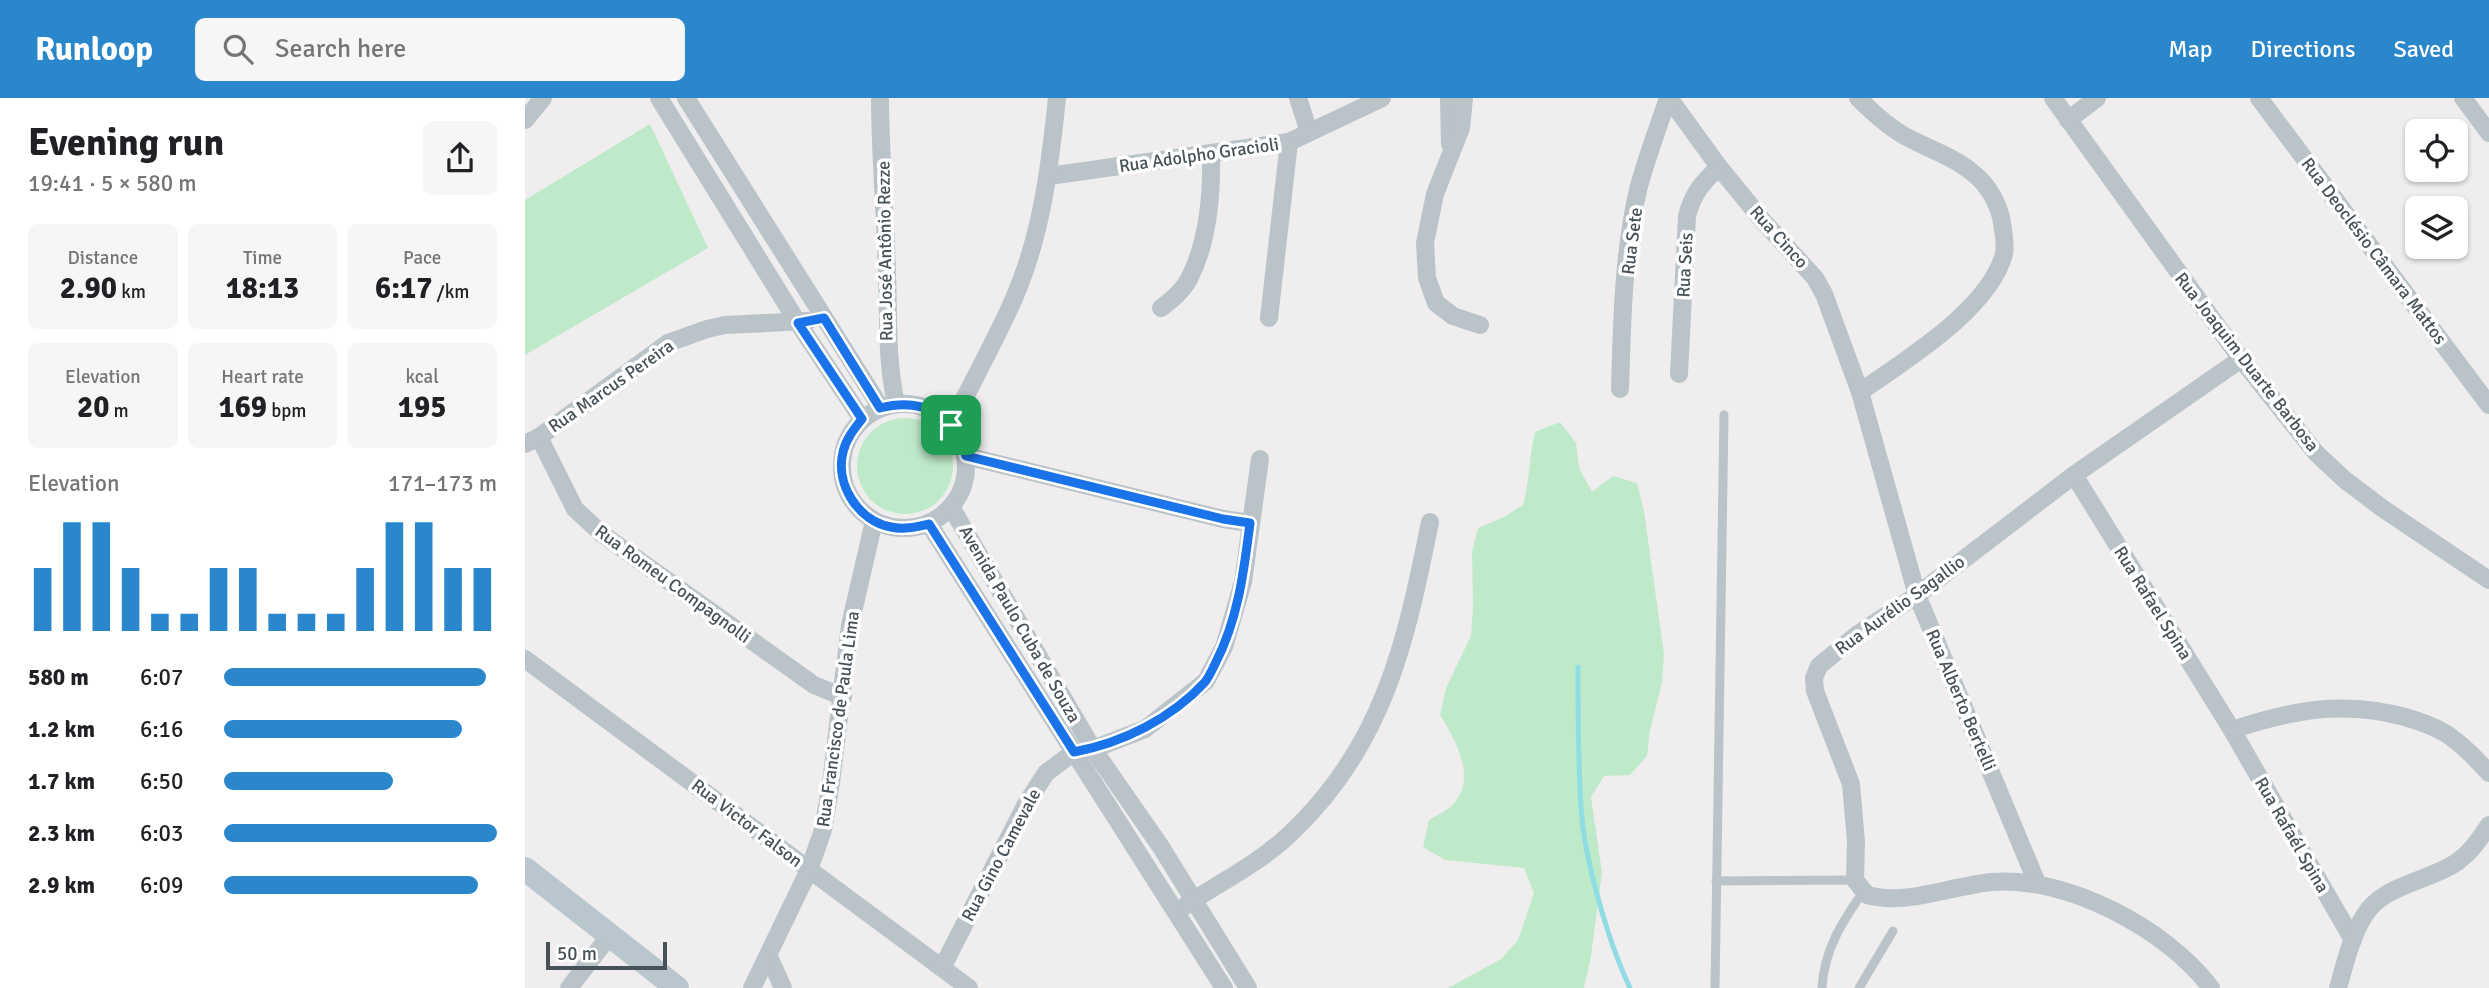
<!DOCTYPE html>
<html lang="en">
<head>
<meta charset="utf-8">
<style>
	body { margin:0; font-family:Signika,sans-serif; background:#f6f6f6; color:#202124; height:100vh; display:flex; flex-direction:column; font-size:26px; white-space:nowrap }
	* { box-sizing:border-box; margin:0 }
	p { font-size:23px; color:#757577 }
	.icon { flex:none; width:38px; height:38px; fill:none; stroke:currentColor; stroke-width:2; stroke-linecap:round; stroke-linejoin:round }
	.map { position:relative; flex:1; overflow:hidden }
	.drawer { display:flex; flex-direction:column; background:#fff; width:525px }
	.drawer>* { flex:none }
	.controls { position:absolute; left:1880px; top:21px; display:grid; gap:14px }
	.controls a { display:grid; place-items:center; width:63px; height:63px; border-radius:10px; background:#fff; box-shadow:0 2px 5px #0004; font-size:35px }
	.scale { position:absolute; left:21px; bottom:18px; width:121px; box-sizing:border-box; padding-left:7px; border:4px solid #475258; border-top:0; font-size:19px; line-height:24px; white-space:nowrap; color:#475258; -webkit-text-stroke:5px #fff; paint-order:stroke }
	.pin { position:absolute; display:grid; place-items:center; width:60px; height:60px; color:#fff; margin:-30px; border-radius:14px; box-shadow:0 4px 10px #0006 }
	.round { display:grid; place-items:center; flex:none; width:74px; height:74px; border-radius:10px; background:#f6f6f6 }
	.headline { display:flex; align-items:center; justify-content:space-between; height:119px; padding:0 28px }
	h1 { font-size:38px; font-weight:700; line-height:52px }
	.metrics { display:grid; grid-template-columns:repeat(3,1fr); gap:10px; height:119px; padding:7px 28px }
	.metrics div { display:grid; align-content:center; border-radius:10px; background:#f6f6f6; text-align:center }
	.metrics b { font-size:30px; font-weight:700 }
	.metrics small { font-size:19px; font-weight:400 }
	.metrics p { font-size:19px }
	.chart { height:196px; padding:14px 28px }
	.chart p { display:flex; justify-content:space-between }
	.chart svg { width:100%; height:126px; margin-top:7px; stroke:#2a87cc; stroke-width:6 }
	ul { padding:0 28px; list-style:none; font-size:23px }
	li { display:grid; grid-template-columns:112px 84px 1fr; align-items:center; height:52px }
	li i { height:18px; border-radius:9px; background:#2a87cc }
	header { display:flex; align-items:center; gap:42px; box-sizing:border-box; height:98px; padding:0 35px; background:#2a87cc; color:#fff }
	header strong { font-size:33px }
	nav { display:flex; gap:38px; margin-inline-start:auto; font-size:24px }
	.search { width:490px; height:63px; background:#f6f6f6; display:flex; align-items:center; gap:18px; box-sizing:border-box; padding:0 24px; border-radius:10px; color:#757577; font-size:26px }
	main { display:flex; flex:1; min-height:0 }
	.map>svg:first-child { display:block }
	.green { fill:#bfeac9 }
	.lines { fill:none; stroke-linecap:round; stroke-linejoin:round }
	.stream { stroke:#90dce3; stroke-width:5 }
	.lane { stroke:#b9c3c8; stroke-width:9 }
	.street { stroke:#b9c3c8; stroke-width:18 }
	.secondary { stroke:#bac6cd; stroke-width:24 }
	.route-casing { stroke:#fff; stroke-width:14 }
	.route { stroke:#1a73e8; stroke-width:9 }
	.labels { text-anchor:middle; dominant-baseline:central; stroke-width:7; stroke-linejoin:round; paint-order:stroke }
	.street-label { font-size:18px; fill:#475258; stroke:#fff }
</style>
</head>
<body>
<header>
<strong>Runloop</strong>
<div class="search"><svg class="icon" aria-label="search" viewBox="0 0 24 24"><circle cx="10" cy="10" r="6"/><path d="M15 15l6 6"/></svg>Search here</div>
<nav><a>Map</a><a>Directions</a><a>Saved</a></nav>
</header>
<main>
<section class="drawer">
<div class="headline"><div><h1>Evening run</h1><p>19:41 · 5 × 580 m</p></div><a class="round"><svg class="icon" aria-label="share" viewBox="0 0 24 24"><path d="M12 15V3M7 8l5-5 5 5M5 13v7h14v-7"/></svg></a></div>
<div class="metrics">
<div><p>Distance</p><b>2.90<small> km</small></b></div>
<div><p>Time</p><b>18:13</b></div>
<div><p>Pace</p><b>6:17<small> /km</small></b></div>
</div>
<div class="metrics">
<div><p>Elevation</p><b>20<small> m</small></b></div>
<div><p>Heart rate</p><b>169<small> bpm</small></b></div>
<div><p>kcal</p><b>195</b></div>
</div>
<div class="chart"><p><span>Elevation</span>171–173 m</p>
<svg viewBox="0 0 160 44" preserveAspectRatio="none"><path d="M5 44V22M15 44V6M25 44V6M35 44V22M45 44V38M55 44V38M65 44V22M75 44V22M85 44V38M95 44V38M105 44V38M115 44V22M125 44V6M135 44V6M145 44V22M155 44V22"/></svg>
</div>
<ul>
<li><b>580 m</b>6:07<i style="width:96%"></i></li>
<li><b>1.2 km</b>6:16<i style="width:87%"></i></li>
<li><b>1.7 km</b>6:50<i style="width:62%"></i></li>
<li><b>2.3 km</b>6:03<i style="width:100%"></i></li>
<li><b>2.9 km</b>6:09<i style="width:93%"></i></li>
</ul>
</section>
<div class="map">
<svg width="1964" height="890" viewBox="0 0 1964 890">
	<rect width="100%" height="100%" fill="#efeded"/>
	<!-- green -->
	<g class="green">
		<polygon points="125,26 183,150 0,257 0,102"/>
		<circle cx="380" cy="368" r="48"/>
		<path d="M1035,324l16,21 3,25 13,24 21,-16 24,7 7,28 20,143 -2,29 -12,47 -3,26 -17,19 -26,1 -13,21 11,76 -11,83 -7,32h-136l53,-29 17,-19 16,-47 -10,-25 -79,-8 -22,-13 6,-27c6,-4 13,-7 19,-11 32,-26 9,-67 -8,-94l6,-27 25,-52 2,-29 -1,-55 6,-24 24,-10 21,-13c7,-24 6,-48 12,-73z"/>
	</g>
	<g class="lines">
		<!-- stream -->
		<path class="stream" d="M1053,569c0,47 0,94 3,140 3,52 27,134 49,181"/>
		<!-- lane -->
		<g class="lane">
			<polyline points="1191,783 1330,782"/>
			<polyline points="1190,890 1199,317"/>
			<path d="M1297,890c2,-38 20,-66 41,-96"/>
			<polyline points="1334,890 1368,833"/>
		</g>
		<!-- street -->
		<g class="street">
			<polyline points="134,0 273,225 337,321"/>
			<polyline points="161,0 356,310"/>
			<path d="M355,0c0,59 6,118 7,178 2,46 -1,81 9,128"/>
			<polyline points="773,0 784,34"/>
			<polyline points="924,0 925,46"/>
			<polyline points="939,0 936,30 910,96 900,145 902,180 911,205 928,218 955,227"/>
			<polyline points="1144,0 1194,69 1238,123 1290,180 1299,196 1335,294 1392,497 1512,785"/>
			<path d="M1333,0c14,14 28,27 45,37 23,13 50,21 70,38 15,12 23,26 28,44 2,11 5,27 3,37 -15,56 -99,106 -144,138"/>
			<polyline points="1528,0 1716,261 1791,355 1820,382 1857,410 1964,482"/>
			<polyline points="1734,0 1964,307"/>
			<polyline points="1938,0 1964,35"/>
			<polyline points="0,22 18,0"/>
			<polyline points="1543,22 1572,0"/>
			<polyline points="524,78 764,44 857,0"/>
			<path d="M636,210c11,-8 23,-18 29,-31 19,-38 22,-83 21,-124"/>
			<polyline points="744,220 764,44"/>
			<path d="M1154,276l8,-158c6,-23 15,-33 32,-49"/>
			<path d="M1095,291c2,-66 3,-135 18,-199 8,-31 20,-62 30,-92"/>
			<circle cx="379" cy="368" r="62"/>
			<path d="M426,327c21,-43 45,-85 64,-129 27,-63 35,-131 42,-198"/>
			<polyline points="14,339 50,411 77,436 289,587 318,599"/>
			<polyline points="0,346 14,339 143,245 182,231 200,227 283,223"/>
			<polyline points="441,358 698,421 725,425"/>
			<polyline points="1549,377 1707,632 1828,842"/>
			<polyline points="426,409 568,651 636,749 723,890"/>
			<polyline points="404,426 699,890"/>
			<polyline points="0,561 444,890"/>
			<path d="M1707,632c60,-20 111,-30 173,-13 14,4 28,9 40,16 17,11 30,25 44,40"/>
			<path d="M660,808c35,-24 75,-43 106,-73 93,-88 115,-191 139,-311"/>
			<polyline points="244,859 258,890"/>
			<polyline points="417,870 501,706 521,675 549,654 568,651 620,631 681,583 699,549 718,484 735,361"/>
			<polyline points="44,890 85,837"/>
			<polyline points="227,890 284,772 298,732 306,685 325,527 349,423"/>
			<path d="M1686,890c-44,-59 -144,-112 -218,-106 -41,3 -84,24 -126,13l-12,-15 1,-38 -5,-58 -36,-93 -1,-13 5,-12 39,-32 59,-39 157,-120 167,-116"/>
			<path d="M1813,890c7,-24 13,-51 26,-72 19,-32 64,-34 93,-54 14,-10 22,-22 32,-37"/>
		</g>
		<!-- secondary -->
		<polyline class="secondary" points="0,771 152,890"/>
	</g>
	<g class="lines">
		<defs>
			<path id="route" d="M299,220l56,90c43,-11 73,6 86,48l257,63 27,4c-6,48 -12,97 -35,141 -3,6 -6,13 -10,18 -34,37 -83,61 -131,70l-145,-228c-13,3 -25,6 -38,3 -33,-6 -56,-43 -48,-75 3,-13 11,-23 19,-33l-64,-96z"/>
		</defs>
		<!-- route casing -->
		<use href="#route" class="route-casing"/>
		<!-- route -->
		<use href="#route" class="route"/>
	</g>
	<g class="labels">
		<!-- street labels -->
		<g class="street-label">
			<text transform="translate(674 57) rotate(-8)">Rua Adolpho Gracioli</text>
			<text transform="translate(1254 139) rotate(48)">Rua Cinco</text>
			<text transform="translate(1107 143) rotate(-83)">Rua Sete</text>
			<text transform="translate(360 153) rotate(-91)">Rua José Antônio Rezze</text>
			<text transform="translate(1849 153) rotate(53)">Rua Deoclésio Câmara Mattos</text>
			<text transform="translate(1160 167) rotate(-87)">Rua Seis</text>
			<text transform="translate(1722 264) rotate(52)">Rua Joaquim Duarte Barbosa</text>
			<text transform="translate(86 288) rotate(-35)">Rua Marcus Pereira</text>
			<text transform="translate(148 486) rotate(36)">Rua Romeu Compagnolli</text>
			<text transform="translate(1628 505) rotate(58)">Rua Rafael Spina</text>
			<text transform="translate(1375 507) rotate(-36)">Rua Aurélio Sagallio</text>
			<text transform="translate(495 526) rotate(60)">Avenida Paulo Cuba de Souza</text>
			<text transform="translate(1436 602) rotate(67)">Rua Alberto Bertelli</text>
			<text transform="translate(313 621) rotate(-82)">Rua Francisco de Paula Lima</text>
			<text transform="translate(222 725) rotate(37)">Rua Victor Falson</text>
			<text transform="translate(1767 737) rotate(60)">Rua Rafaél Spina</text>
			<text transform="translate(476 757) rotate(-62)">Rua Gino Camevale</text>
		</g>
	</g>
</svg>
<div class="controls">
<a><svg class="icon" aria-label="locate" viewBox="0 0 24 24"><circle cx="12" cy="12" r="6"/><path d="M12 2v4M12 18v4M2 12h4M18 12h4"/></svg></a>
<a><svg class="icon" aria-label="layers" viewBox="0 0 24 24"><path d="M12 4l9 5-9 5-9-5zM3 14l9 5 9-5"/></svg></a>
</div>
<div class="scale">50 m</div>
<div class="pin" style="left:426px;top:327px;background:#1e9e55"><svg class="icon" aria-label="arrive" viewBox="0 0 24 24"><path d="M6 21V4h12l-3 4 3 4H6"/></svg></div>
</div>
</main>
</body>
</html>
